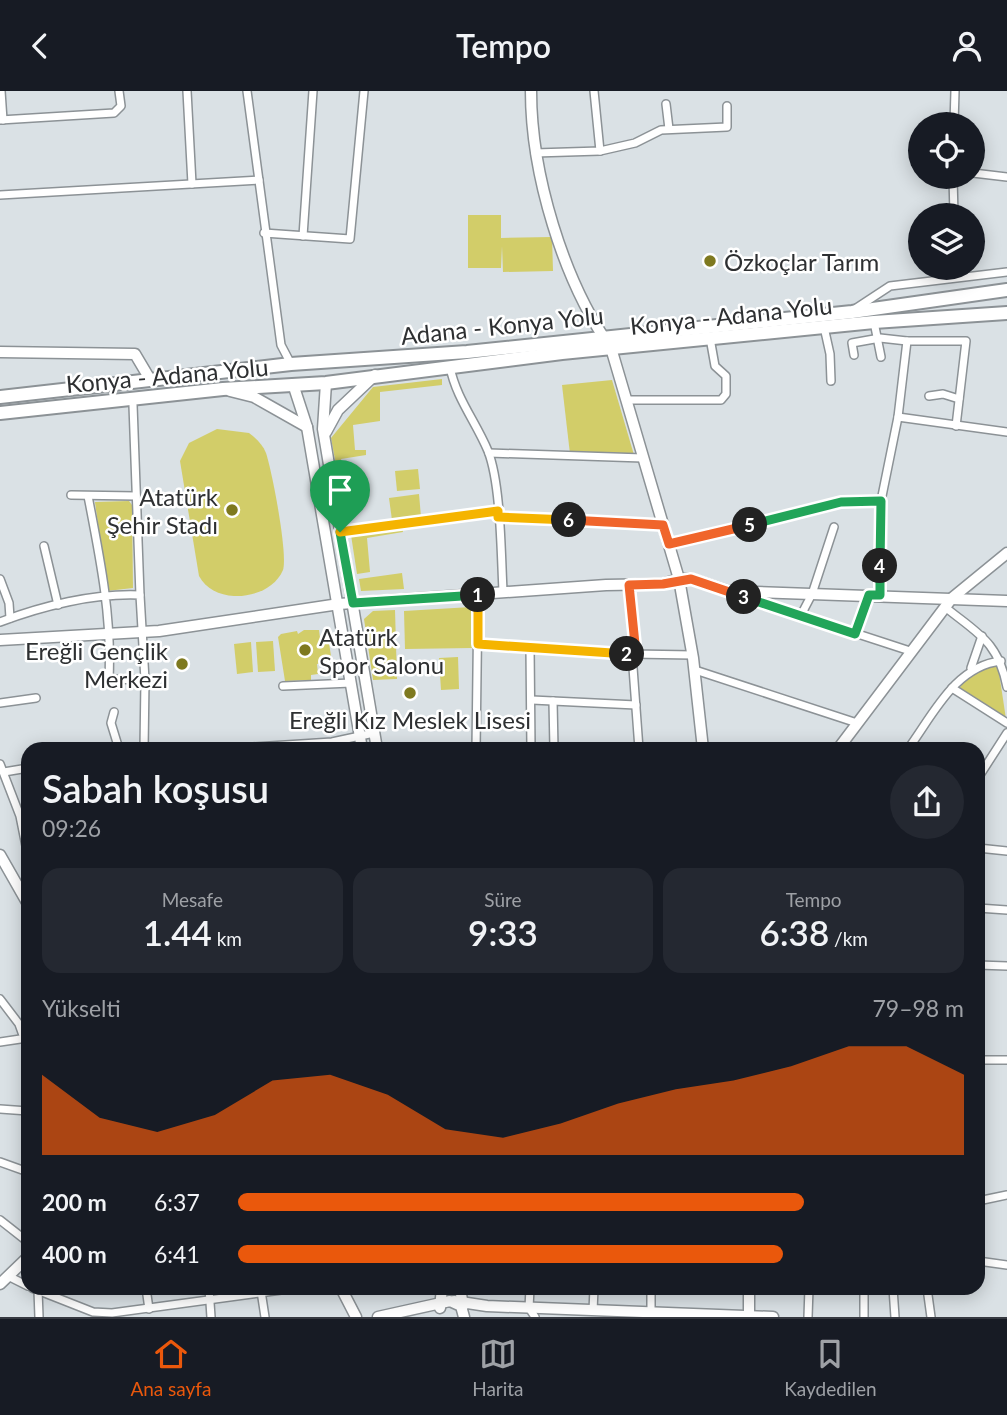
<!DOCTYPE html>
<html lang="tr">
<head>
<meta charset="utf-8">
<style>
	body { margin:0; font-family:Lato,sans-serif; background:#242831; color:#f1f3f6; height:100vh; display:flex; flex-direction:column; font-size:26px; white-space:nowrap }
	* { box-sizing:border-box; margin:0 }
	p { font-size:23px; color:#9ea1a6 }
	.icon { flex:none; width:38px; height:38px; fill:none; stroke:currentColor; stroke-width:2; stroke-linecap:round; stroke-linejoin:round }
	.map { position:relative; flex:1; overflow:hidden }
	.sheet { position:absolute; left:21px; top:651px; width:964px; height:553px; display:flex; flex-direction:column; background:#171b24; border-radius:21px; box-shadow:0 4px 18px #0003 }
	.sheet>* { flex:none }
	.fabs { position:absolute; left:908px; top:21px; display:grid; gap:14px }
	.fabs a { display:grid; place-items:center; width:77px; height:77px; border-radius:50%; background:#171b24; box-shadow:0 4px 18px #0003; font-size:35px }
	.pin { position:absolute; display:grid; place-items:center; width:60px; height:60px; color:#fff; margin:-72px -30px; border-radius:50% 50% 50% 0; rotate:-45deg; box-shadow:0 0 7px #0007 }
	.pin .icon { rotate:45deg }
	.km { position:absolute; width:35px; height:35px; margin:-18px; border-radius:50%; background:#222; color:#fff; font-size:19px; line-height:35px; text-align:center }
	.round { display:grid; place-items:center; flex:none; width:74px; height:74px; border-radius:37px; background:#242831 }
	.summary { display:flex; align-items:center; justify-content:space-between; height:119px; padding:0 21px }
	h1 { font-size:38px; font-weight:600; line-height:52px }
	.metrics { display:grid; grid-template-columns:repeat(3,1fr); gap:10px; height:119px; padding:7px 21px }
	.metrics div { display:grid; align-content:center; border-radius:18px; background:#242831; text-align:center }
	.metrics b { font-size:35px; font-weight:600 }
	.metrics small { font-size:19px; font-weight:400 }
	.metrics p { font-size:19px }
	.chart { height:196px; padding:14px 21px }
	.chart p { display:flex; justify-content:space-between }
	.chart svg { width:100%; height:126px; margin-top:7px; fill:#ea580c; opacity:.7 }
	ul { padding:0 21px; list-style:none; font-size:23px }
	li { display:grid; grid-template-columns:112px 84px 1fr; align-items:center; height:52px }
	li i { height:18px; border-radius:9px; background:#ea580c }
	header { display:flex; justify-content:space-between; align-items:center; height:91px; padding:0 21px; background:#171b24; font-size:32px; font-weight:600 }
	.tabs { display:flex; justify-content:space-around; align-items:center; height:98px; border-top:2px solid #363941; background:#171b24; font-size:19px; color:#9ea1a6 }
	.tabs a { display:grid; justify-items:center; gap:4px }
	.tabs .current { color:#ea580c }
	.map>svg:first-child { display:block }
	.green { fill:#d2cd69 }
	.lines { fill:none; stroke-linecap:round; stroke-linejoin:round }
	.street-casing { stroke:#8c9296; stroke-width:10 }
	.secondary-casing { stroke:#8c9296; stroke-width:13 }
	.highway-casing { stroke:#8c9296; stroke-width:16 }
	.street { stroke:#fff; stroke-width:7 }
	.secondary { stroke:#fff; stroke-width:10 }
	.highway { stroke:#fff; stroke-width:12 }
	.split-1-casing { stroke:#fff; stroke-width:14 }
	.split-2-casing { stroke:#fff; stroke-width:14 }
	.split-3-casing { stroke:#fff; stroke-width:14 }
	.split-4-casing { stroke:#fff; stroke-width:14 }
	.split-5-casing { stroke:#fff; stroke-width:14 }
	.split-6-casing { stroke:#fff; stroke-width:14 }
	.split-7-casing { stroke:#fff; stroke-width:14 }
	.split-1 { stroke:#22a559; stroke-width:9 }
	.split-2 { stroke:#f5b400; stroke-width:9 }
	.split-3 { stroke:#f0652b; stroke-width:9 }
	.split-4 { stroke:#22a559; stroke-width:9 }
	.split-5 { stroke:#22a559; stroke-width:9 }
	.split-6 { stroke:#f0652b; stroke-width:9 }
	.split-7 { stroke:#f5b400; stroke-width:9 }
	.poi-dot { fill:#7e791f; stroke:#fff; stroke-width:2.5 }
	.labels { text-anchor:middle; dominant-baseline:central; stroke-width:5; stroke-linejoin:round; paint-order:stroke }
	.poi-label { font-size:24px; fill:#2e3032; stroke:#fff; text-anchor:start }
	.street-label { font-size:24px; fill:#2e3032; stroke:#fff }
</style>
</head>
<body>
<header><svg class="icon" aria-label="back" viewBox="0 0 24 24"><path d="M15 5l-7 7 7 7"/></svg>Tempo<svg class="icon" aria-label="person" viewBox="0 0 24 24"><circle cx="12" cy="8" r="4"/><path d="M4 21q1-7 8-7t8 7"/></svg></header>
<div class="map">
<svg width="1007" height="1226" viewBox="0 0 1007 1226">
	<rect width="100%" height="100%" fill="#dae1e5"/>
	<!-- green -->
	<g class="green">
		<polygon points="468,124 501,124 501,147 552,146 553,180 503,181 502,155 501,177 468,177"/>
		<polygon points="442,288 442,294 380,301 380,330 353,334 355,359 366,359 366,364 341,368 350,400 341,401 331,347 373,296"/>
		<polygon points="612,289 634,364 570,363 562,294"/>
		<path d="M217,338l32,4c7,5 14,12 17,20 6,18 22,101 17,117 -8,19 -31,27 -49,26 -15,-1 -28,-7 -35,-20l-19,-115 9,-18z"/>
		<polygon points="418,378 420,398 397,400 395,380"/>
		<polygon points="419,403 421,426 392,429 389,407"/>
		<polygon points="129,410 132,414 133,497 107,500 95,411"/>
		<polygon points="402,436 403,441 367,447 370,481 357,483 351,444"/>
		<polygon points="402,482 404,498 361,500 359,488"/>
		<polygon points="471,516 472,557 405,558 404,520"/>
		<polygon points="395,519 397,588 373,589 364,528 373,520"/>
		<polygon points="304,539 319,539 320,547 328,546 332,571 317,573 318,583 311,584 311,589 285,590 278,546 281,543 297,540 298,543"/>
		<polygon points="273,550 275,580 258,581 256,551"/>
		<polygon points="251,551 253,581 237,583 234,553"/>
		<polygon points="458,566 459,598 441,599 439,567"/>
		<polygon points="989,574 998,575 1006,628 959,598 967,585"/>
	</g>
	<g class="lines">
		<defs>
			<g id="street">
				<polyline points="1,0 3,29"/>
				<polyline points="187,0 192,93"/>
				<polyline points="247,0 281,254 291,273"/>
				<polyline points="594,0 600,60"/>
				<polyline points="666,13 669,38"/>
				<polyline points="0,29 114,22 121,15 119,0"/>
				<polyline points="954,33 955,0"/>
				<polyline points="535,62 600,60 635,52 661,39 727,36 727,15"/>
				<polyline points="973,82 1007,86"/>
				<polyline points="953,86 954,124"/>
				<polyline points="0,104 259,89"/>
				<polyline points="264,142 350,148 364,0"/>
				<polyline points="303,145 313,0"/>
				<polyline points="855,218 890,195 1007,181"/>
				<polyline points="874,231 881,266"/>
				<polyline points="824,236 830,263 831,290"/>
				<polyline points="854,264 852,252 880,247 907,250"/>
				<path d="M450,276c6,31 26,55 38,84 13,33 13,103 15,140"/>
				<polyline points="929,305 943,303 959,308"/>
				<polyline points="627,309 721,309 726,303 726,285 715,275 710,247"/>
				<polyline points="133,314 140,504"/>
				<polyline points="898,326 907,250 966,250 956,335"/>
				<polyline points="489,362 643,367"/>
				<polyline points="71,404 136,405"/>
				<polyline points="498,426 663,434"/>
				<polyline points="340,441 498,420"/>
				<polyline points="669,453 841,411 881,410"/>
				<polyline points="44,455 58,514"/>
				<polyline points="0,488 9,512 10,527"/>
				<polyline points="629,494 637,563"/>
				<polyline points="735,503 910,560"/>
				<polyline points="880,504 881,410 898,326 1007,341"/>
				<path d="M945,516c33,27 53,34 62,80"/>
				<polyline points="800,526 812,503 834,436"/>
				<path d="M0,531c42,-16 94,-29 140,-27l5,85 -36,-1c3,-63 -9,-121 -21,-183"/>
				<polyline points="855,543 869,504"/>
				<polyline points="478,553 632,563 693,564"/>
				<polyline points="530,556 531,658"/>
				<polyline points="632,563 639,658"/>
				<polyline points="971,577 982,545"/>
				<polyline points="695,579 857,632"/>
				<polyline points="283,595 351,592"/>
				<polyline points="952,597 1007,632"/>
				<polyline points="532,609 636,614"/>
				<polyline points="553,610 554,658"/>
				<polyline points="0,612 36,607"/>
				<polyline points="114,621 111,632 119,658"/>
				<polyline points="253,656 332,651 374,642"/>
				<polyline points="144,658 145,589"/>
				<polyline points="476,658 478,504"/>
				<path d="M908,658c25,-34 47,-83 93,-88"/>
				<polyline points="0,673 20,725 28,765"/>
				<polyline points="4,681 28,677"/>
				<polyline points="978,687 1007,642"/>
				<polyline points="978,757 1007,760"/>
				<polyline points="978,817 1007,819"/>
				<polyline points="978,874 1007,875"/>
				<polyline points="0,908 19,933 24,947"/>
				<polyline points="0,951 27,947"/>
				<polyline points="978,969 1007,969"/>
				<polyline points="0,1018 28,1020"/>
				<polyline points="0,1071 28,1081"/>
				<polyline points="978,1110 1007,1104"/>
				<polyline points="0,1129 28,1151"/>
				<polyline points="978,1170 1007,1174"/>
				<polyline points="8,1185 28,1195"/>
				<polyline points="32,1197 93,1221 112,1222 296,1197"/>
				<polyline points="146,1197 149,1218"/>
				<polyline points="209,1197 211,1226"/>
				<polyline points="530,1197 529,1217 535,1226"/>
				<polyline points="893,1197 895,1226"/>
				<polyline points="927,1197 931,1226"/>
				<polyline points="38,1199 39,1226"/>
				<polyline points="261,1200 265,1226"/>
				<polyline points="593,1220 594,1197"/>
				<polyline points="651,1222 651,1197"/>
				<polyline points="808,1226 809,1197"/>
				<polyline points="864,1226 864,1197"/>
			</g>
			<g id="secondary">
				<path d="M531,0c0,82 32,190 80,257l68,231 14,79 10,91"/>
				<polyline points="0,261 135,263 151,290"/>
				<polyline points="326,292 323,338 377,658"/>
				<polyline points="293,293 307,336 362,658"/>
				<polyline points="230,300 254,306 307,336"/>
				<polyline points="326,341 338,319 375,284"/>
				<polyline points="0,549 159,540 339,513 606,494 663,493 679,488 691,488 728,500 1007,510"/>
				<polyline points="838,658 952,507 1007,462"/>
				<polyline points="0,764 28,813"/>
				<polyline points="0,1193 28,1166"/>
				<polyline points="341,1197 356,1226"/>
				<polyline points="460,1197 463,1215"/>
				<polyline points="749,1197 749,1226"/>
				<polyline points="454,1210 487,1215 773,1226"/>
				<polyline points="440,1217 442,1197"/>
				<polyline points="378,1226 450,1210 461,1215 464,1226"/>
			</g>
			<g id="highway">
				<polyline points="0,306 291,273 467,261 852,221 1007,199"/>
				<polyline points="0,322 223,298 326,292 562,262 874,231 1007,222"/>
			</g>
		</defs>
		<!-- street casing -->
		<use href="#street" class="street-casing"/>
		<!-- secondary casing -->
		<use href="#secondary" class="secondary-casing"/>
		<!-- highway casing -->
		<use href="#highway" class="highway-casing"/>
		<!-- street -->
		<use href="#street" class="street"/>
		<!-- secondary -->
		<use href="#secondary" class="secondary"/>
		<!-- highway -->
		<use href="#highway" class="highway"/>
	</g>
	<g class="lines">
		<defs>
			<polyline id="split-1" points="340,441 353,512 478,504"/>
			<polyline id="split-2" points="478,504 478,553 627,563"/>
			<polyline id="split-3" points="627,563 636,563 629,494 663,493 691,488 744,506"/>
			<polyline id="split-4" points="744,506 855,543 869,504 880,504 880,475"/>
			<polyline id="split-5" points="750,434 841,411 881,410 880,475"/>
			<polyline id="split-6" points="569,429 663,434 669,453 750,434"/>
			<polyline id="split-7" points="340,441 498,420 498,426 569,429"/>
		</defs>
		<!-- split-1 casing -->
		<use href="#split-1" class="split-1-casing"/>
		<!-- split-2 casing -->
		<use href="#split-2" class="split-2-casing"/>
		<!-- split-3 casing -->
		<use href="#split-3" class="split-3-casing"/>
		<!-- split-4 casing -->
		<use href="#split-4" class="split-4-casing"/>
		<!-- split-5 casing -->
		<use href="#split-5" class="split-5-casing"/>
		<!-- split-6 casing -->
		<use href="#split-6" class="split-6-casing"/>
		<!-- split-7 casing -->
		<use href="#split-7" class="split-7-casing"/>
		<!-- split-1 -->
		<use href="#split-1" class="split-1"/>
		<!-- split-2 -->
		<use href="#split-2" class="split-2"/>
		<!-- split-3 -->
		<use href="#split-3" class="split-3"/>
		<!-- split-4 -->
		<use href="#split-4" class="split-4"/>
		<!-- split-5 -->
		<use href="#split-5" class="split-5"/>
		<!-- split-6 -->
		<use href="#split-6" class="split-6"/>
		<!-- split-7 -->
		<use href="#split-7" class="split-7"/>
	</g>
	<!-- markers -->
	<g class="poi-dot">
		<circle cx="710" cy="170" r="7"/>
		<circle cx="232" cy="419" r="7"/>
		<circle cx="305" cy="559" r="7"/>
		<circle cx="182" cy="573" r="7"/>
		<circle cx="410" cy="602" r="7"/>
	</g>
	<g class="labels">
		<!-- poi labels -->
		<g class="poi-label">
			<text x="724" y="170">Özkoçlar Tarım</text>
			<text x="218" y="405" text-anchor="end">Atatürk<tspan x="218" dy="28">Şehir Stadı</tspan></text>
			<text x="319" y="545">Atatürk<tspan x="319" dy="28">Spor Salonu</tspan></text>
			<text x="168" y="559" text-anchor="end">Ereğli Gençlik<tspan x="168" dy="28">Merkezi</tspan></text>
			<text x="410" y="628" text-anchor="middle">Ereğli Kız Meslek Lisesi</text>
		</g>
		<!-- street labels -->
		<g class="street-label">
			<text transform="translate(731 224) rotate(-6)">Konya - Adana Yolu</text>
			<text transform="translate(502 234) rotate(-6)">Adana - Konya Yolu</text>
			<text transform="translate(167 284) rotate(-5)">Konya - Adana Yolu</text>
		</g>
	</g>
</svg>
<div class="fabs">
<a><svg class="icon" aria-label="locate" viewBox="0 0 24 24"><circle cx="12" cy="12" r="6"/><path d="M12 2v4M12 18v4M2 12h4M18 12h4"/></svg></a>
<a><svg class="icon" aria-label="layers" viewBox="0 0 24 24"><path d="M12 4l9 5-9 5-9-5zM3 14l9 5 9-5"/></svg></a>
</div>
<div class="pin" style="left:340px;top:441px;background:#1e9e55"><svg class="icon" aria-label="arrive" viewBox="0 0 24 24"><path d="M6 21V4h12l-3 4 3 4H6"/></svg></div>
<b class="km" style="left:478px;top:504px">1</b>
<b class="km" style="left:627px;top:563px">2</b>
<b class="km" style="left:744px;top:506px">3</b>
<b class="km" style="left:880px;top:475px">4</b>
<b class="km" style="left:750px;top:434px">5</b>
<b class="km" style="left:569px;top:429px">6</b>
<section class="sheet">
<div class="summary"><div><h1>Sabah koşusu</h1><p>09:26</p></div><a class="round"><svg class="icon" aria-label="share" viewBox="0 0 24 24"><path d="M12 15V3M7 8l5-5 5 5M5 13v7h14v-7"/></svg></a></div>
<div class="metrics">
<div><p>Mesafe</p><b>1.44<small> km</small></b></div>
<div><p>Süre</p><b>9:33</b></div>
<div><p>Tempo</p><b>6:38<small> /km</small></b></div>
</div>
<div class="chart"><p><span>Yükselti</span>79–98 m</p>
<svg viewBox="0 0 160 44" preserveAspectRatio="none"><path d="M0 44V16L10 31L20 36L30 30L40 18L50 16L60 23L70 35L80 38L90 33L100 26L110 21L120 18L130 13L140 6L150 6L160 16V44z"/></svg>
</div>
<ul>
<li><b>200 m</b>6:37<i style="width:78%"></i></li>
<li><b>400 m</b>6:41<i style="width:75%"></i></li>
</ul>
</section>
</div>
<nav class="tabs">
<a class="current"><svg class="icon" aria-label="home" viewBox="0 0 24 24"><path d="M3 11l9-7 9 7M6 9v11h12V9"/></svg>Ana sayfa</a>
<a><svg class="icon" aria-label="map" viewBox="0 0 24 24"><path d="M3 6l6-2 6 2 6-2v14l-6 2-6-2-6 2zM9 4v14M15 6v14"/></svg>Harita</a>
<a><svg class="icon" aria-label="saved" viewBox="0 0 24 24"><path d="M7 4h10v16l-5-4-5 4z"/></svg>Kaydedilen</a>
</nav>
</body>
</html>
